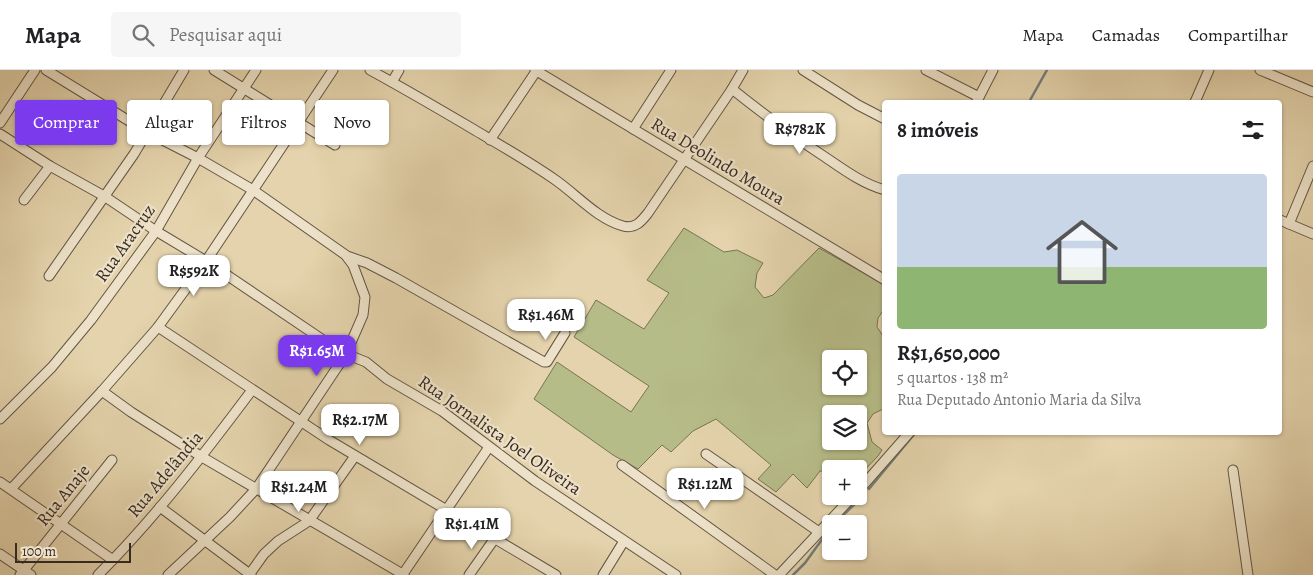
<!DOCTYPE html>
<html lang="pt">
<meta charset="utf-8">
<style>
:root{--surface:#fff;--page:#f6f6f6;--text:#202124;--muted:#757577;--line:#e0e0e0;--accent:#7c3aed}
body{margin:0;font-family:Alegreya,serif;background:var(--page);color:var(--text);height:100vh;display:flex;flex-direction:column;font-size:19px;white-space:nowrap}
*{box-sizing:border-box;margin:0}
p{font-size:16px;color:var(--muted)}
.icon{flex:none;width:28px;height:28px;fill:none;stroke:currentColor;stroke-width:2;stroke-linecap:round;stroke-linejoin:round}
.map{position:relative;flex:1;overflow:hidden}
.sheet{position:absolute;left:882px;top:30px;width:400px;height:335px;display:flex;flex-direction:column;background:var(--surface);border-radius:5px;box-shadow:0 1px 4px #0004}
.sheet>*{flex:none}
.hud{position:absolute;left:15px;top:30px;width:475px;height:45px;display:flex;gap:10px}
.controls{position:absolute;left:822px;top:280px;display:grid;gap:10px}
.controls a{display:grid;place-items:center;width:45px;height:45px;border-radius:5px;background:var(--surface);box-shadow:0 1px 4px #0004;font-size:25px}
.scale{position:absolute;left:15px;bottom:12px;width:116px;box-sizing:border-box;padding-left:5px;border:2px solid #382c21;border-top:0;font-size:14px;line-height:18px;white-space:nowrap;color:#382c21;-webkit-text-stroke:4px #ede2c9;paint-order:stroke}
.price{position:absolute;translate:-50% -42px;padding:0 11px;border-radius:10px;background:#fff;color:#222;font-size:16px;line-height:32px;filter:drop-shadow(0 1px 2px #0008)}
.price::after{content:'';position:absolute;left:50%;top:30px;width:15px;height:11px;margin-left:-8px;background:inherit;clip-path:polygon(0 0,100% 0,50% 100%)}
.price.on{background:var(--accent);color:#fff}
ul{padding:0;list-style:none}
li{display:grid;align-content:center;gap:10px;height:265px;padding:0 15px}
li+li{border-top:1px solid var(--line)}
li span{display:grid;place-items:center;height:155px;border-radius:5px;color:#555}
li>.icon{margin-inline-start:auto}
span .icon{width:90px;height:90px;fill:#fffc;stroke-width:1}
li b{font-size:21px}
h2{display:flex;justify-content:space-between;align-items:center;height:60px;padding:0 15px;font-size:21px}
.chip{padding:0 18px;border-radius:5px;background:var(--surface);box-shadow:0 1px 4px #0004;font-size:18px;line-height:45px}
.chip.on{background:var(--accent);color:#fff}
header{display:flex;align-items:center;gap:30px;box-sizing:border-box;height:70px;padding:0 25px;background:var(--surface);border-bottom:1px solid var(--line)}
header strong{font-size:24px}
nav{display:flex;gap:28px;margin-inline-start:auto;font-size:18px}
.search{width:350px;height:45px;background:var(--page);display:flex;align-items:center;gap:12px;box-sizing:border-box;padding:0 18px;border-radius:5px;color:var(--muted);font-size:19px}
.map>svg:first-child{display:block}
.green{fill:#b6bc88;stroke:#777454;fill-rule:evenodd}
.lines{fill:none;stroke-linecap:round;stroke-linejoin:round}
.stream{stroke:#737e7a;stroke-width:2.5}
.street-casing{stroke:#635644;stroke-width:11}
.street{stroke:#ede2c9;stroke-width:9}
.labels{text-anchor:middle;dominant-baseline:central;stroke-width:4.5;stroke-linejoin:round;paint-order:stroke}
.street-label{font-size:18px;fill:#382c21;stroke:#ede2c9}
</style>
<header>
<strong>Mapa</strong>
<div class="search"><svg class="icon" aria-label="search" viewBox="0 0 24 24"><circle cx="10" cy="10" r="6"/><path d="M15 15l6 6"/></svg>Pesquisar aqui</div>
<nav><a>Mapa</a><a>Camadas</a><a>Compartilhar</a></nav>
</header>
<div class="map">
<svg width="1313" height="505" viewBox="0 0 1313 505">
<rect width="100%" height="100%" fill="#e4d3ac"/>
<filter id="stains"><feTurbulence type="fractalNoise" baseFrequency=".004" numOctaves="4"/><feColorMatrix values="0 0 0 0 .2 0 0 0 0 .09 0 0 0 0 .02 0 0 0 .5 -.17"/></filter>
<radialGradient id="worn" r=".72"><stop offset=".6" stop-color="#630" stop-opacity="0"/><stop offset="1" stop-color="#630" stop-opacity=".3"/></radialGradient>
<path class="green" d="M 684,158 L 724,182 L 737,180 L 763,193 L 757,203 L 755,217 L 764,228 L 773,225 L 819,178 L 885,215 L 885,238 L 878,248 L 877,257 L 885,269 L 885,338 L 873,344 L 867,353 L 872,372 L 882,380 L 878,386 L 859,406 L 859,399 L 846,399 L 841,397 L 831,399 L 831,401 L 820,401 L 807,418 L 793,404 L 776,422 L 758,409 L 771,395 L 716,349 L 693,361 L 671,382 L 662,375 L 638,399 L 613,385 L 534,329 L 557,292 L 631,342 L 649,316 L 574,267 L 596,230 L 644,259 L 669,223 L 647,210 ZM 831,289 L 859,289 L 859,316 L 831,316 ZM 831,344 L 859,344 L 859,371 L 831,371 Z"/>
<g class="lines">
<g class="stream">
<polyline points="1029,32 1047,0"/>
<polyline points="869,419 916,362"/>
<polyline points="834,454 860,429"/>
<polyline points="793,505 805,493 831,457"/>
</g>
<defs>
<g id="street">
<polyline points="46,0 147,62 198,88 253,120 347,186 367,193 396,208 544,292 547,292 565,263"/>
<polyline points="214,0 335,75"/>
<path d="M 370,0 C 405,19 439,39 473,59 C 500,75 528,91 554,109 C 575,123 597,149 623,156 C 635,159 641,152 648,143 L 732,19 L 743,0"/>
<polyline points="535,0 885,210"/>
<polyline points="803,0 858,35 885,49"/>
<polyline points="926,0 979,27"/>
<polyline points="1260,0 1313,22"/>
<polyline points="392,12 399,0"/>
<path d="M 732,19 C 762,43 793,66 825,87 C 844,100 863,114 885,120"/>
<polyline points="977,31 993,0"/>
<polyline points="1195,32 1209,0"/>
<polyline points="0,53 35,0"/>
<polyline points="633,59 671,0"/>
<polyline points="0,64 50,96 104,126 156,161 206,191 323,270 346,284 366,292 387,309 442,341 535,411 676,505"/>
<polyline points="490,70 537,0"/>
<polyline points="24,130 50,96"/>
<polyline points="1280,150 1313,164"/>
<polyline points="1289,154 1313,96"/>
<polyline points="49,206 134,84 184,0"/>
<polyline points="158,257 329,370 556,505"/>
<polyline points="102,321 131,342 202,387 404,505"/>
<polyline points="0,349 52,297 91,250 156,161 198,88 256,0"/>
<polyline points="706,384 819,462"/>
<polyline points="622,395 775,505"/>
<polyline points="1233,400 1248,505"/>
<polyline points="0,412 113,490"/>
<polyline points="11,419 102,321 158,257 206,191 333,0"/>
<polyline points="859,420 910,362"/>
<polyline points="160,437 251,505"/>
<polyline points="0,484 31,505"/>
<polyline points="403,504 489,377"/>
<polyline points="20,505 112,390"/>
<path d="M 98,505 C 155,448 204,384 252,320"/>
<polyline points="168,505 230,447 256,419 346,284 363,245 365,227 353,195 347,187"/>
<polyline points="249,505 264,484 278,471 309,451 355,386"/>
<polyline points="469,505 495,468"/>
<polyline points="603,505 624,471"/>
<polyline points="779,505 853,426"/>
</g>
</defs>
<use href="#street" class="street-casing"/>
<use href="#street" class="street"/>
</g>
<g class="labels">
<g class="street-label">
<text transform="translate(718 91) rotate(31)">Rua Deolindo Moura</text>
<text transform="translate(125 173) rotate(-55)">Rua Aracruz</text>
<text transform="translate(500 365) rotate(35)">Rua Jornalista Joel Oliveira</text>
<text transform="translate(165 404) rotate(-50)">Rua Adelândia</text>
<text transform="translate(63 425) rotate(-51)">Rua Anaje</text>
</g>
</g>
<rect width="100%" height="100%" filter="url(#stains)"/>
<rect width="100%" height="100%" fill="url(#worn)"/>
</svg>
<div class="controls">
<a><svg class="icon" aria-label="locate" viewBox="0 0 24 24"><circle cx="12" cy="12" r="6"/><path d="M12 2v4M12 18v4M2 12h4M18 12h4"/></svg></a>
<a><svg class="icon" aria-label="layers" viewBox="0 0 24 24"><path d="M12 4l9 5-9 5-9-5zM3 14l9 5 9-5"/></svg></a>
<a>+</a>
<a>−</a>
</div>
<div class="scale">100 m</div>
<b class="price" style="left:800px;top:85px">R$782K</b>
<b class="price" style="left:194px;top:227px">R$592K</b>
<b class="price" style="left:546px;top:271px">R$1.46M</b>
<b class="price on" style="left:317px;top:307px">R$1.65M</b>
<b class="price" style="left:360px;top:376px">R$2.17M</b>
<b class="price" style="left:705px;top:440px">R$1.12M</b>
<b class="price" style="left:299px;top:443px">R$1.24M</b>
<b class="price" style="left:472px;top:480px">R$1.41M</b>
<div class="hud">
<a class="chip on">Comprar</a>
<a class="chip">Alugar</a>
<a class="chip">Filtros</a>
<a class="chip">Novo</a>
</div>
<section class="sheet">
<h2>8 imóveis<svg class="icon" aria-label="filters" viewBox="0 0 24 24"><path d="M4 7h16M4 17h16"/><circle cx="9" cy="7" r="2"/><circle cx="15" cy="17" r="2"/></svg></h2>
<ul>
<li><span style="background:linear-gradient(#c9d6e8 60%,#8fb573 0)"><svg class="icon" aria-label="home" viewBox="0 0 24 24"><path d="M3 11l9-7 9 7M6 9v11h12V9"/></svg></span><div><b>R$1,650,000</b><p>5 quartos · 138 m²</p><p>Rua Deputado Antonio Maria da Silva</p></div></li>
</ul>
</section>
</div>
